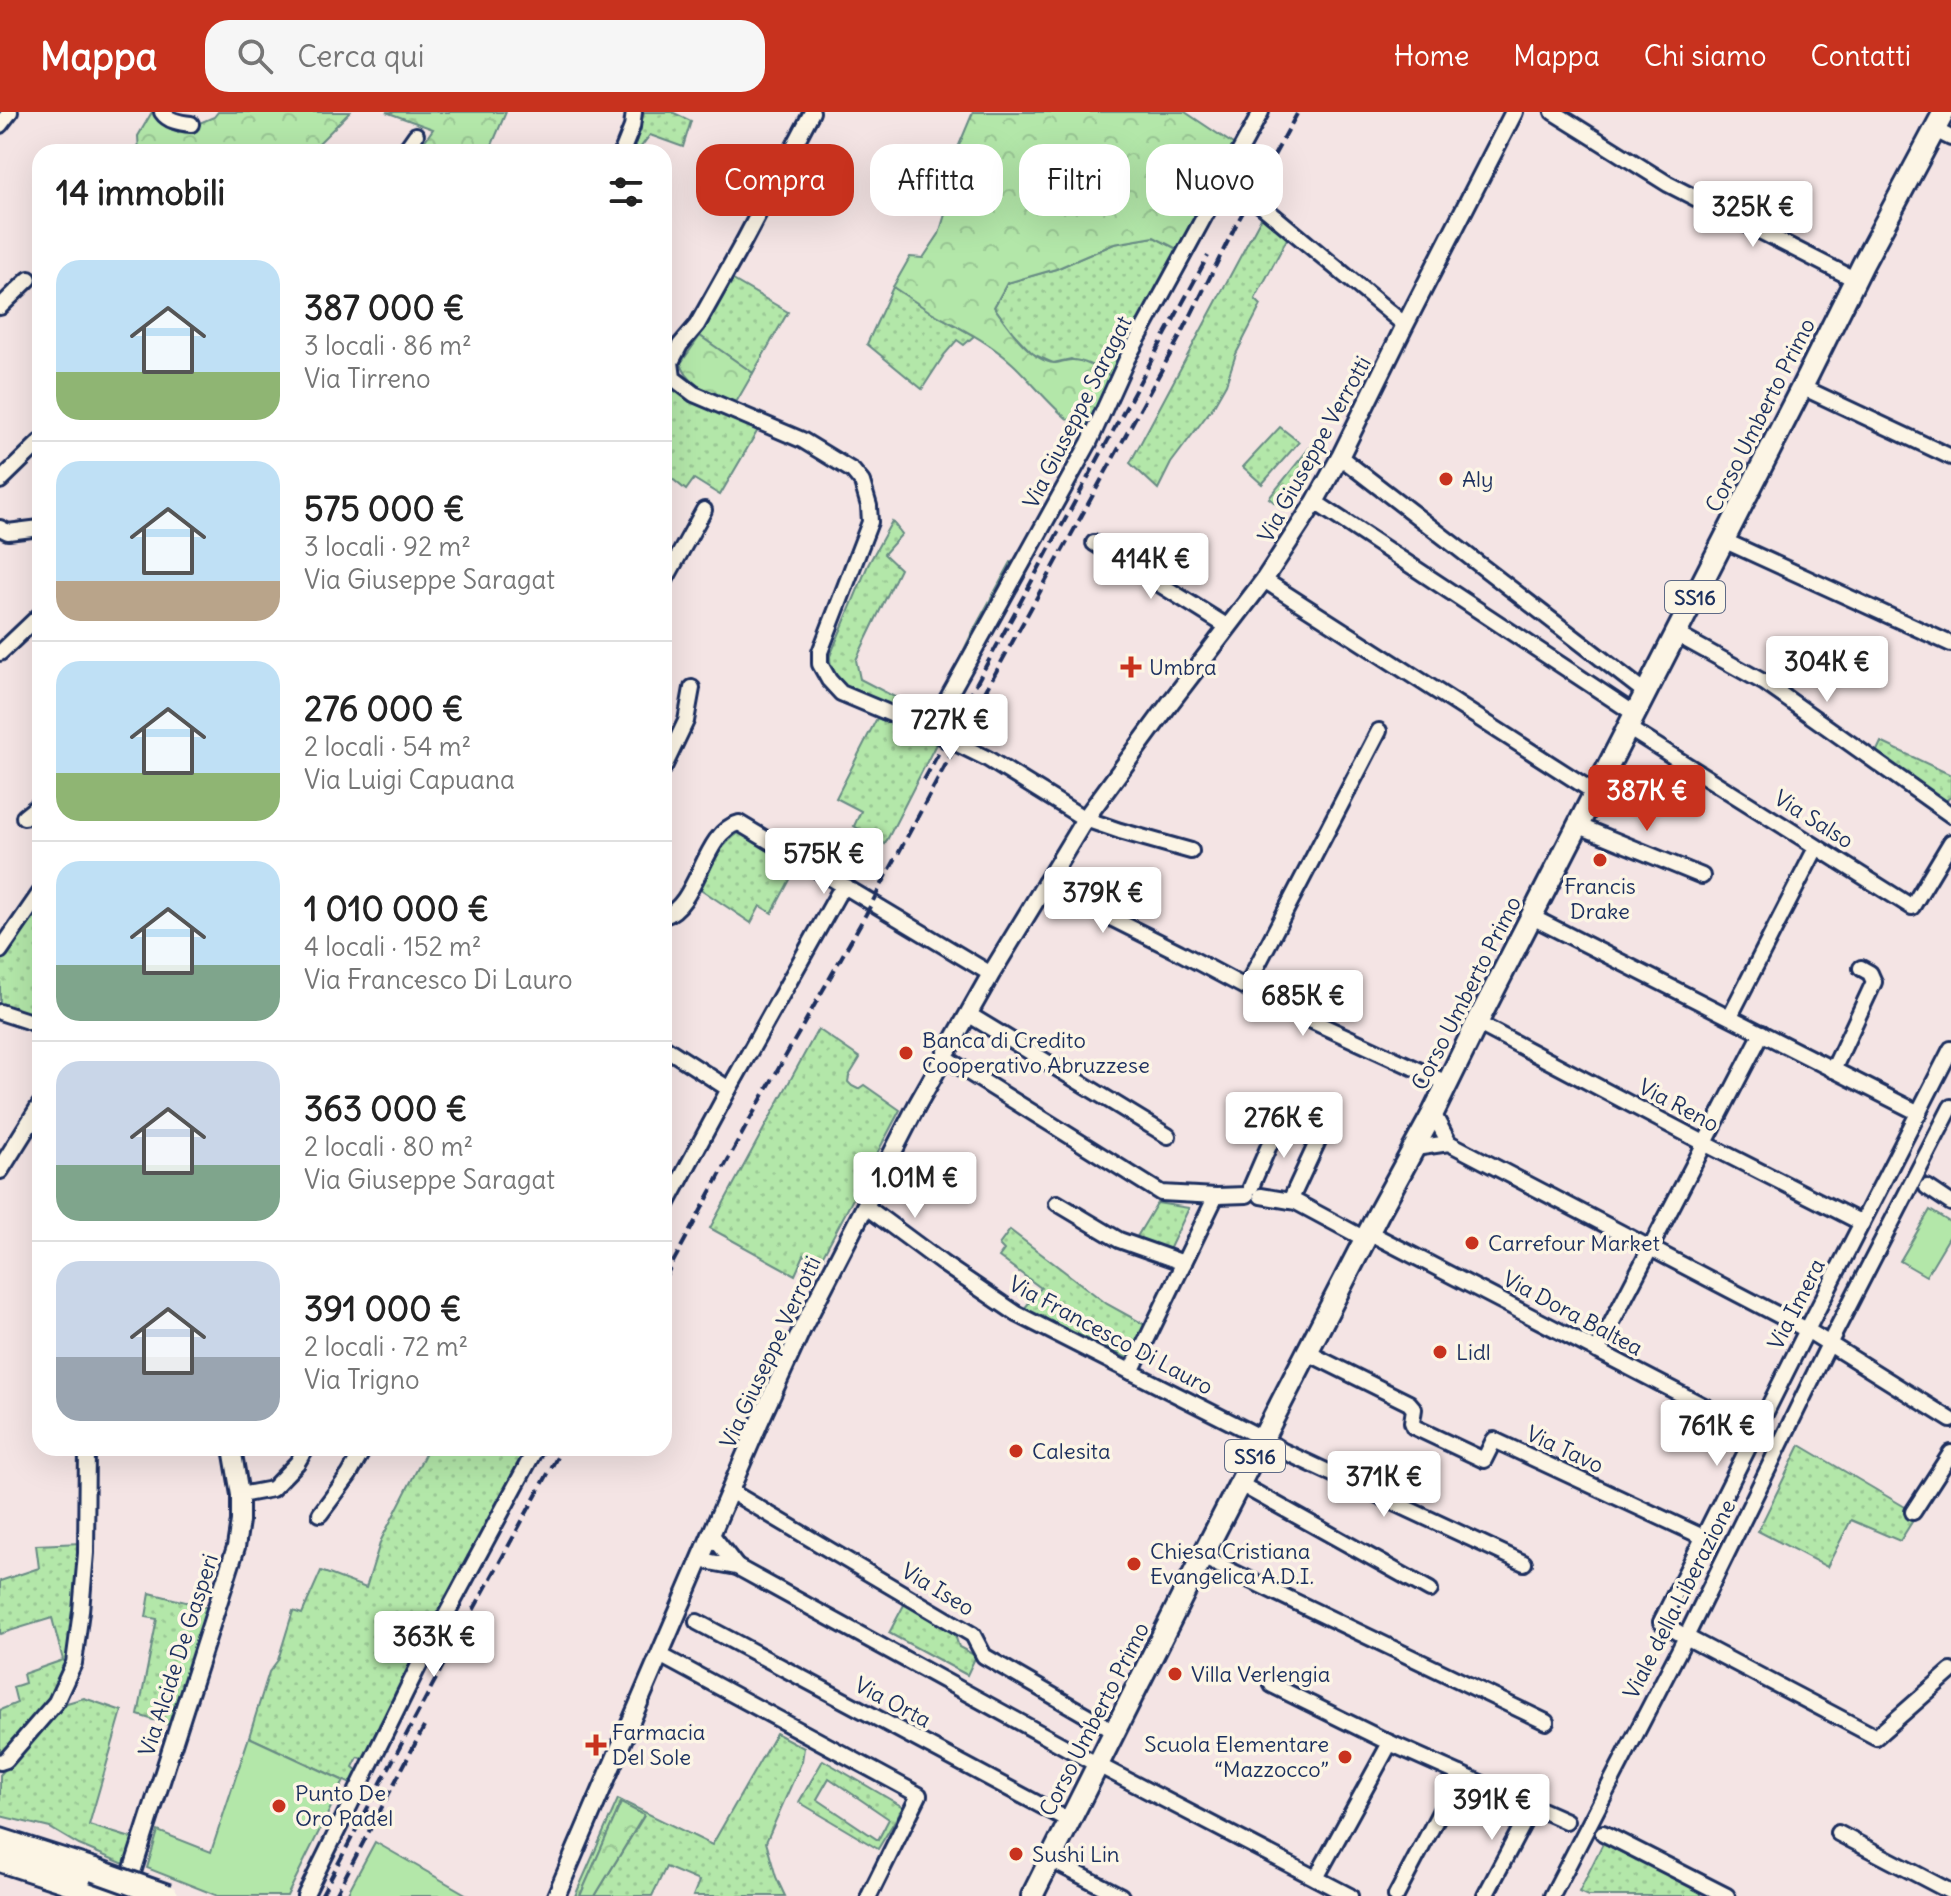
<!DOCTYPE html>
<html lang="it">
<meta charset="utf-8">
<style>
:root{--surface:#fff;--page:#f6f6f6;--text:#222;--muted:#767676;--line:#e0e0e0;--accent:#c8321e}
body{margin:0;font-family:Delius,sans-serif;background:var(--page);color:var(--text);height:100vh;display:flex;flex-direction:column;font-size:30px;white-space:nowrap}
*{box-sizing:border-box;margin:0}
p{font-size:26px;color:var(--muted)}
.icon{flex:none;width:44px;height:44px;fill:none;stroke:currentColor;stroke-width:2;stroke-linecap:round;stroke-linejoin:round}
.map{position:relative;flex:1;overflow:hidden}
.details{position:absolute;left:32px;top:32px;width:640px;height:1312px;display:flex;flex-direction:column;background:var(--surface);border-radius:24px;box-shadow:0 8px 32px #0002}
.details>*{flex:none}
.top-card{position:absolute;left:696px;top:32px;width:760px;height:72px;display:flex;gap:16px}
.price{position:absolute;translate:-50% -68px;padding:0 18px;border-radius:8px;background:#fff;color:#222;font-size:26px;line-height:52px;filter:drop-shadow(0 2px 4px #0008)}
.price::after{content:'';position:absolute;left:50%;top:48px;width:24px;height:18px;margin-left:-12px;background:inherit;clip-path:polygon(0 0,100% 0,50% 100%)}
.price.active{background:var(--accent);color:#fff}
ul{padding:0;list-style:none}
li{display:flex;align-items:center;gap:24px;height:200px;padding:0 24px}
li+li{border-top:2px solid var(--line)}
li span{display:grid;place-items:center;flex:none;width:224px;height:160px;border-radius:24px;color:#555}
li>.icon{margin-inline-start:auto}
span .icon{width:96px;height:96px;fill:#fffc;stroke-width:1}
li b{font-size:34px}
h2{display:flex;justify-content:space-between;align-items:center;height:96px;padding:0 24px;font-size:34px}
.chip{padding:0 28px;border-radius:24px;background:var(--surface);box-shadow:0 8px 32px #0002;font-size:28px;line-height:72px}
.chip.active{background:var(--accent);color:#fff}
header{display:flex;align-items:center;gap:48px;box-sizing:border-box;height:112px;padding:0 40px;background:var(--accent);color:#fff}
header strong{font-size:38px}
nav{display:flex;gap:44px;margin-inline-start:auto;font-size:28px}
.search{width:560px;height:72px;background:var(--page);display:flex;align-items:center;gap:20px;box-sizing:border-box;padding:0 28px;border-radius:24px;color:var(--muted);font-size:30px}
.map>svg:first-child{display:block}
.green{fill:url(#green-dots);stroke:#678b84;stroke-width:2;fill-rule:evenodd}
.forest{fill:url(#forest-crowns);stroke:#678b84;stroke-width:2}
.pitch{fill:#b3e7a9;stroke:#678b84;stroke-width:2}
.lines{fill:none;stroke-linecap:round;stroke-linejoin:round}
.minor-casing{stroke:#1b2f5e;stroke-width:20}
.tertiary-casing{stroke:#1b2f5e;stroke-width:22}
.primary-casing{stroke:#1b2f5e;stroke-width:26}
.trunk-casing{stroke:#1b2f5e;stroke-width:28}
.minor{stroke:#fcf5e5;stroke-width:14}
.tertiary{stroke:#fcf5e5;stroke-width:16}
.primary{stroke:#fcf5e5;stroke-width:20}
.trunk{stroke:#fcf5e5;stroke-width:22}
.rail{stroke:#1b2f5e;stroke-width:4;stroke-dasharray:12 6;stroke-linecap:butt}
.trunk-bridge-casing{stroke:#1b2f5e;stroke-width:28;stroke-linecap:butt}
.trunk-bridge{stroke:#fcf5e5;stroke-width:22}
.poi-dot{fill:#c8321e;stroke:#fcf5e5;stroke-width:3}
.labels{text-anchor:middle;dominant-baseline:central;stroke-width:7;stroke-linejoin:round;paint-order:stroke}
.shield{fill:#fcf5e5;stroke:#5e6a86;stroke-width:2}
.shield-label{font-size:20px;font-weight:bold;fill:#1b2f5e}
.street-label{font-size:22px;fill:#1b2f5e;stroke:#fcf5e5}
.poi-label{font-size:22px;fill:#1b2f5e;stroke:#fcf5e5;text-anchor:start}
</style>
<header>
<strong>Mappa</strong>
<div class="search"><svg class="icon" aria-label="search" viewBox="0 0 24 24"><circle cx="10" cy="10" r="6"/><path d="M15 15l6 6"/></svg>Cerca qui</div>
<nav><a>Home</a><a>Mappa</a><a>Chi siamo</a><a>Contatti</a></nav>
</header>
<div class="map">
<svg width="1951" height="1784" viewBox="0 0 1951 1784">
<defs>
<pattern id="green-dots" width="8" height="8" patternUnits="userSpaceOnUse" patternTransform="scale(2)"><rect width="8" height="8" fill="#b3e7a9"/><path d="M2 2h.1M6 6h.1" fill="none" stroke="#99c694" stroke-width="1.8" stroke-linecap="round"/></pattern>
<pattern id="forest-crowns" width="20" height="18" patternUnits="userSpaceOnUse" patternTransform="scale(2)"><rect width="20" height="18" fill="#b3e7a9"/><path d="M2 6a3 3 0 1 1 6 0M12 15a3 3 0 1 1 6 0" fill="none" stroke="#99c694"/></pattern>
</defs>
<rect width="100%" height="100%" fill="#f4e4e4"/>
<filter id="ink" filterUnits="userSpaceOnUse"><feTurbulence type="fractalNoise" baseFrequency=".0125" numOctaves="2"/><feDisplacementMap in="SourceGraphic" scale="16" xChannelSelector="R" yChannelSelector="G"/><feConvolveMatrix kernelMatrix="1 2 1 2 8 2 1 2 1" color-interpolation-filters="sRGB"/></filter>
<g filter="url(#ink)">
<g class="green">
<polygon points="644,0 672,0 691,9 683,35 650,23 637,40 633,40"/>
<polygon points="1262,104 1288,125 1255,187 1261,193 1236,242 1226,272 1213,295 1171,351 1158,377 1130,351"/>
<polygon points="1154,125 1179,138 1114,266 1071,247 1053,251 1033,242 1013,221 994,195 1007,171 1056,157 1114,132"/>
<polygon points="728,165 788,200 753,261 700,224"/>
<polygon points="893,175 928,198 974,224 964,233 957,228 944,243 922,277 867,232"/>
<polygon points="664,258 672,275 690,289 758,318 720,383 694,367 686,378 664,360"/>
<polygon points="1280,315 1299,330 1262,372 1243,355"/>
<polygon points="1310,335 1319,341 1285,399 1269,386"/>
<path d="M 892,409 L 902,422 L 884,442 L 900,457 L 856,548 L 860,567 L 927,602 L 946,575 L 972,521 L 1011,450 L 1018,451 L 933,608 L 923,612 C 899,602 852,588 837,569 C 831,562 830,552 830,544 L 868,453 Z"/>
<polygon points="877,606 937,630 885,732 854,714 861,699 836,686"/>
<polygon points="1881,630 1951,663 1951,685 1942,691 1875,643"/>
<path d="M 740,720 L 747,721 L 799,751 L 772,801 L 760,794 L 751,811 L 699,776 C 710,755 719,734 740,720 Z"/>
<polygon points="40,795 40,904 0,893 0,851"/>
<polygon points="818,917 860,946 849,964 848,970 852,974 858,977 864,973 900,998 819,1151 804,1143 795,1163 710,1116"/>
<polygon points="1157,1091 1189,1096 1168,1140 1135,1128"/>
<polygon points="1010,1118 1107,1192 1147,1214 1129,1247 1024,1197 1041,1176 999,1145 1004,1138 999,1133"/>
<polygon points="1800,1333 1917,1402 1900,1429 1851,1408 1827,1455 1758,1419"/>
<polygon points="428,1336 530,1336 366,1647 358,1645 353,1655 359,1660 353,1673 249,1625 269,1560 278,1548 293,1499 302,1502 321,1459 366,1476 381,1428"/>
<polygon points="81,1431 71,1545 53,1584 0,1643 0,1598 17,1591 13,1575 25,1571 23,1562 63,1548 52,1506 0,1522 0,1469 39,1456 36,1433"/>
<polygon points="150,1481 209,1496 175,1615 138,1603 157,1507 146,1505"/>
<polygon points="905,1491 954,1520 959,1535 976,1544 967,1563 889,1521"/>
<polygon points="84,1586 122,1599 89,1713 134,1727 124,1752 79,1733 50,1716 0,1704 0,1663 43,1614 67,1591"/>
<polygon points="776,1621 804,1636 802,1649 766,1730 776,1765 785,1784 693,1784 699,1769 666,1755 652,1784 595,1784 644,1704 621,1692 580,1784 575,1784 618,1687 712,1733"/>
<path d="M 823,1648 L 903,1695 L 878,1737 L 799,1690 ZM 829,1666 L 889,1707 L 878,1728 L 817,1687 Z"/>
<polygon points="1603,1731 1701,1780 1700,1784 1588,1784 1579,1780"/>
</g>
<g class="forest">
<polygon points="152,0 154,0 178,20 214,5 218,0 350,0 310,40 139,40 138,24"/>
<polygon points="386,0 506,0 489,40 417,40 433,17"/>
<path d="M 973,0 L 1185,0 L 1236,34 L 1179,138 L 1154,125 L 1114,132 L 1056,157 L 1007,171 L 994,195 C 1007,213 1030,249 1054,251 C 1060,251 1067,247 1073,248 C 1088,249 1101,259 1114,266 L 1091,320 C 1067,316 1032,269 1013,252 C 988,229 958,215 929,199 C 917,191 905,183 893,175 L 910,145 L 923,146 L 939,122 L 946,99 L 949,57 Z"/>
<path d="M 700,224 L 753,261 L 734,294 C 716,284 686,273 681,251 Z"/>
<polygon points="621,1691 644,1703 595,1784 580,1784"/>
</g>
<g class="pitch">
<polygon points="1930,1098 1951,1111 1951,1122 1926,1164 1900,1149"/>
<polygon points="249,1625 344,1669 287,1784 218,1784 147,1756 158,1719 211,1740"/>
<polygon points="375,1730 469,1784 346,1784"/>
</g>
<g class="lines">
<defs>
<g id="minor">
<path d="M 162,0 C 168,9 180,11 191,12"/>
<polyline points="812,0 744,129 697,213 680,233 671,250 673,266 694,282 802,328 853,359 862,370 869,394 870,410 820,540 820,552 829,568 841,581 927,617 988,647 1085,707 1120,719 1191,739"/>
<polyline points="1553,0 1668,72 1856,168"/>
<polyline points="0,13 10,0"/>
<polyline points="1935,18 1951,26"/>
<polyline points="404,40 416,23"/>
<polyline points="622,40 632,15 634,0"/>
<polyline points="1226,64 1405,213"/>
<polyline points="0,195 29,167"/>
<polyline points="1802,275 1951,345"/>
<polyline points="1340,345 1646,581"/>
<polyline points="0,369 40,330"/>
<polyline points="1315,390 1635,602"/>
<polyline points="0,416 8,420 40,416"/>
<polyline points="1723,428 1951,532"/>
<polyline points="1094,431 1228,515"/>
<polyline points="1264,468 1594,680"/>
<polyline points="664,470 704,398"/>
<polyline points="1676,522 1765,571 1951,703"/>
<polyline points="0,541 40,503"/>
<polyline points="1628,616 1912,795 1951,730"/>
<polyline points="930,618 1089,331 1127,247 1261,0"/>
<polyline points="664,655 686,609 692,576"/>
<polyline points="24,705 40,692"/>
<polyline points="1577,713 1702,764"/>
<polyline points="1045,771 1059,780 1179,840 1288,898 1447,971"/>
<path d="M 664,804 C 698,794 703,719 739,711 L 991,862"/>
<polyline points="1532,805 1919,1001"/>
<polyline points="0,839 40,781"/>
<polyline points="1246,875 1379,619"/>
<polyline points="0,900 40,913"/>
<polyline points="968,902 1168,1024"/>
<polyline points="1730,904 1815,738"/>
<polyline points="1477,911 1704,1031 1862,1111"/>
<polyline points="664,935 729,977"/>
<polyline points="1951,937 1807,1218 1661,1510 1686,1525 1876,1625 1951,1559"/>
<polyline points="944,945 1161,1081 1216,1084 1247,1083"/>
<polyline points="1833,958 1874,870 1870,861 1861,856"/>
<polyline points="1433,1001 1449,1031 1807,1218 1951,1308"/>
<polyline points="1415,1036 1449,1031"/>
<polyline points="1251,1075 1281,1006"/>
<polyline points="1927,1075 1951,1091"/>
<polyline points="1261,1084 1296,1090 1365,1127"/>
<polyline points="1290,1089 1322,1020"/>
<polyline points="1057,1091 1119,1128 1184,1151"/>
<polyline points="865,1094 942,1151 1017,1202 1264,1327 1281,1338 1524,1451"/>
<polyline points="664,1098 729,977 838,782 847,775"/>
<polyline points="1368,1120 1756,1321"/>
<polyline points="1597,1239 1762,921"/>
<polyline points="1308,1241 1409,1291 1414,1297 1412,1310 1414,1315 1484,1348 1494,1328 1703,1425"/>
<polyline points="1131,1260 1216,1084"/>
<polyline points="1240,1372 1430,1478"/>
<polyline points="730,1379 973,1523 984,1544 1114,1619"/>
<polyline points="240,1383 272,1377 297,1351 306,1336"/>
<polyline points="1913,1400 1951,1341"/>
<polyline points="320,1402 349,1363 364,1336"/>
<polyline points="712,1423 737,1455"/>
<polyline points="1202,1445 1546,1610"/>
<polyline points="700,1448 737,1455 1098,1653 1350,1784"/>
<polyline points="697,1510 1070,1709"/>
<polyline points="660,1543 919,1683 869,1784"/>
<polyline points="1272,1573 1390,1631 1566,1709"/>
<polyline points="0,1650 6,1648 56,1590 74,1551 81,1499 86,1441 87,1336"/>
<polyline points="1603,1721 1727,1784"/>
<polyline points="1838,1721 1951,1780"/>
<polyline points="1051,1748 1121,1784"/>
<polyline points="1316,1766 1390,1631"/>
<polyline points="305,1784 418,1555 536,1336"/>
<polyline points="1396,1784 1460,1662"/>
<polyline points="1485,1784 1533,1693"/>
<polyline points="1552,1784 1686,1525 1829,1232 1951,995"/>
</g>
<g id="tertiary">
<polyline points="0,1058 40,994"/>
<polyline points="132,1760 236,1435 240,1409 240,1383 232,1336"/>
<polyline points="556,1784 759,1311 802,1217 917,993 991,862 1085,707 1170,591 1264,468 1315,390 1340,345 1405,213 1514,0"/>
</g>
<polyline id="primary" points="1032,1784 1202,1445 1378,1102 1433,1001 1477,911 1802,275 1863,152 1944,0"/>
<g id="trunk">
<polyline points="0,1728 94,1758"/>
<polyline points="0,1748 111,1784"/>
</g>
</defs>
<use href="#minor" class="minor-casing"/>
<use href="#tertiary" class="tertiary-casing"/>
<use href="#primary" class="primary-casing"/>
<use href="#trunk" class="trunk-casing"/>
<use href="#minor" class="minor"/>
<use href="#tertiary" class="tertiary"/>
<use href="#primary" class="primary"/>
<use href="#trunk" class="trunk"/>
<g class="rail">
<polyline points="924,668 1208,144"/>
<polyline points="664,1167 750,1007 866,802 963,620 1183,219 1237,111 1298,0"/>
<polyline points="321,1784 439,1561 562,1336"/>
<polyline points="335,1784 424,1615"/>
</g>
<defs>
<polyline id="trunk-bridge" points="94,1758 167,1784"/>
</defs>
<use href="#trunk-bridge" class="trunk-bridge-casing"/>
<use href="#trunk-bridge" class="trunk-bridge"/>
</g>
</g>
<g class="poi-dot">
<circle cx="1446" cy="367" r="8"/>
<path d="M1127 543h8v8h8v8h-8v8h-8v-8h-8v-8h8z"/>
<circle cx="1600" cy="748" r="8"/>
<circle cx="906" cy="941" r="8"/>
<circle cx="1472" cy="1131" r="8"/>
<circle cx="1440" cy="1240" r="8"/>
<circle cx="1016" cy="1339" r="8"/>
<circle cx="1134" cy="1452" r="8"/>
<circle cx="1175" cy="1562" r="8"/>
<path d="M592 1621h8v8h8v8h-8v8h-8v-8h-8v-8h8z"/>
<circle cx="1345" cy="1645" r="8"/>
<circle cx="279" cy="1694" r="8"/>
<circle cx="1016" cy="1742" r="8"/>
</g>
<g class="labels">
<g class="shield">
<rect x="1665" y="469" width="60" height="32" rx="6"/>
<rect x="1225" y="1328" width="60" height="32" rx="6"/>
</g>
<g class="shield-label">
<text x="1695" y="485">SS16</text>
<text x="1255" y="1344">SS16</text>
</g>
<g class="street-label">
<text transform="translate(1077 300) rotate(-63)">Via Giuseppe Saragat</text>
<text transform="translate(1760 303) rotate(-63)">Corso Umberto Primo</text>
<text transform="translate(1314 337) rotate(-61)">Via Giuseppe Verrotti</text>
<text transform="translate(1814 707) rotate(32)">Via Salso</text>
<text transform="translate(1466 881) rotate(-63)">Corso Umberto Primo</text>
<text transform="translate(1679 993) rotate(28)">Via Reno</text>
<text transform="translate(1796 1192) rotate(-63)">Via Imera</text>
<text transform="translate(1573 1201) rotate(28)">Via Dora Baltea</text>
<text transform="translate(1111 1223) rotate(28)">Via Francesco Di Lauro</text>
<text transform="translate(770 1240) rotate(-65)">Via Giuseppe Verrotti</text>
<text transform="translate(1565 1337) rotate(25)">Via Tavo</text>
<text transform="translate(938 1477) rotate(31)">Via Iseo</text>
<text transform="translate(1679 1487) rotate(-63)">Viale della Liberazione</text>
<text transform="translate(178 1543) rotate(-72)">Via Alcide De Gasperi</text>
<text transform="translate(893 1590) rotate(28)">Via Orta</text>
<text transform="translate(1094 1607) rotate(-63)">Corso Umberto Primo</text>
</g>
<g class="poi-label">
<text x="1462" y="367">Aly</text>
<text x="1149" y="555">Umbra</text>
<text x="1600" y="774" text-anchor="middle">Francis<tspan x="1600" dy="25">Drake</tspan></text>
<text x="922" y="928">Banca di Credito<tspan x="922" dy="25">Cooperativo Abruzzese</tspan></text>
<text x="1488" y="1131">Carrefour Market</text>
<text x="1456" y="1240">Lidl</text>
<text x="1032" y="1339">Calesita</text>
<text x="1150" y="1439">Chiesa Cristiana<tspan x="1150" dy="25">Evangelica A.D.I.</tspan></text>
<text x="1191" y="1562">Villa Verlengia</text>
<text x="612" y="1620">Farmacia<tspan x="612" dy="25">Del Sole</tspan></text>
<text x="1329" y="1632" text-anchor="end">Scuola Elementare<tspan x="1329" dy="25">“Mazzocco”</tspan></text>
<text x="295" y="1681">Punto De<tspan x="295" dy="25">Oro Padel</tspan></text>
<text x="1032" y="1742">Sushi Lin</text>
</g>
</g>
</svg>
<b class="price" style="left:1753px;top:137px">325K €</b>
<b class="price" style="left:1151px;top:489px">414K €</b>
<b class="price" style="left:1827px;top:592px">304K €</b>
<b class="price" style="left:950px;top:650px">727K €</b>
<b class="price active" style="left:1647px;top:721px">387K €</b>
<b class="price" style="left:824px;top:784px">575K €</b>
<b class="price" style="left:1103px;top:823px">379K €</b>
<b class="price" style="left:1303px;top:926px">685K €</b>
<b class="price" style="left:1284px;top:1048px">276K €</b>
<b class="price" style="left:915px;top:1108px">1.01M €</b>
<b class="price" style="left:1717px;top:1356px">761K €</b>
<b class="price" style="left:1384px;top:1407px">371K €</b>
<b class="price" style="left:434px;top:1567px">363K €</b>
<b class="price" style="left:1492px;top:1730px">391K €</b>
<div class="top-card">
<a class="chip active">Compra</a>
<a class="chip">Affitta</a>
<a class="chip">Filtri</a>
<a class="chip">Nuovo</a>
</div>
<section class="details">
<h2>14 immobili<svg class="icon" aria-label="filters" viewBox="0 0 24 24"><path d="M4 7h16M4 17h16"/><circle cx="9" cy="7" r="2"/><circle cx="15" cy="17" r="2"/></svg></h2>
<ul>
<li><span style="background:linear-gradient(#bfe0f5 70%,#8fb573 0)"><svg class="icon" aria-label="home" viewBox="0 0 24 24"><path d="M3 11l9-7 9 7M6 9v11h12V9"/></svg></span><div><b>387 000 €</b><p>3 locali · 86 m²</p><p>Via Tirreno</p></div></li>
<li><span style="background:linear-gradient(#bfe0f5 75%,#b9a48a 0)"><svg class="icon" aria-label="home" viewBox="0 0 24 24"><path d="M3 11l9-7 9 7M6 9v11h12V9"/></svg></span><div><b>575 000 €</b><p>3 locali · 92 m²</p><p>Via Giuseppe Saragat</p></div></li>
<li><span style="background:linear-gradient(#bfe0f5 70%,#8fb573 0)"><svg class="icon" aria-label="home" viewBox="0 0 24 24"><path d="M3 11l9-7 9 7M6 9v11h12V9"/></svg></span><div><b>276 000 €</b><p>2 locali · 54 m²</p><p>Via Luigi Capuana</p></div></li>
<li><span style="background:linear-gradient(#bfe0f5 65%,#7fa58c 0)"><svg class="icon" aria-label="home" viewBox="0 0 24 24"><path d="M3 11l9-7 9 7M6 9v11h12V9"/></svg></span><div><b>1 010 000 €</b><p>4 locali · 152 m²</p><p>Via Francesco Di Lauro</p></div></li>
<li><span style="background:linear-gradient(#c9d6e8 65%,#7fa58c 0)"><svg class="icon" aria-label="home" viewBox="0 0 24 24"><path d="M3 11l9-7 9 7M6 9v11h12V9"/></svg></span><div><b>363 000 €</b><p>2 locali · 80 m²</p><p>Via Giuseppe Saragat</p></div></li>
<li><span style="background:linear-gradient(#c9d6e8 60%,#9aa5b1 0)"><svg class="icon" aria-label="home" viewBox="0 0 24 24"><path d="M3 11l9-7 9 7M6 9v11h12V9"/></svg></span><div><b>391 000 €</b><p>2 locali · 72 m²</p><p>Via Trigno</p></div></li>
</ul>
</section>
</div>
